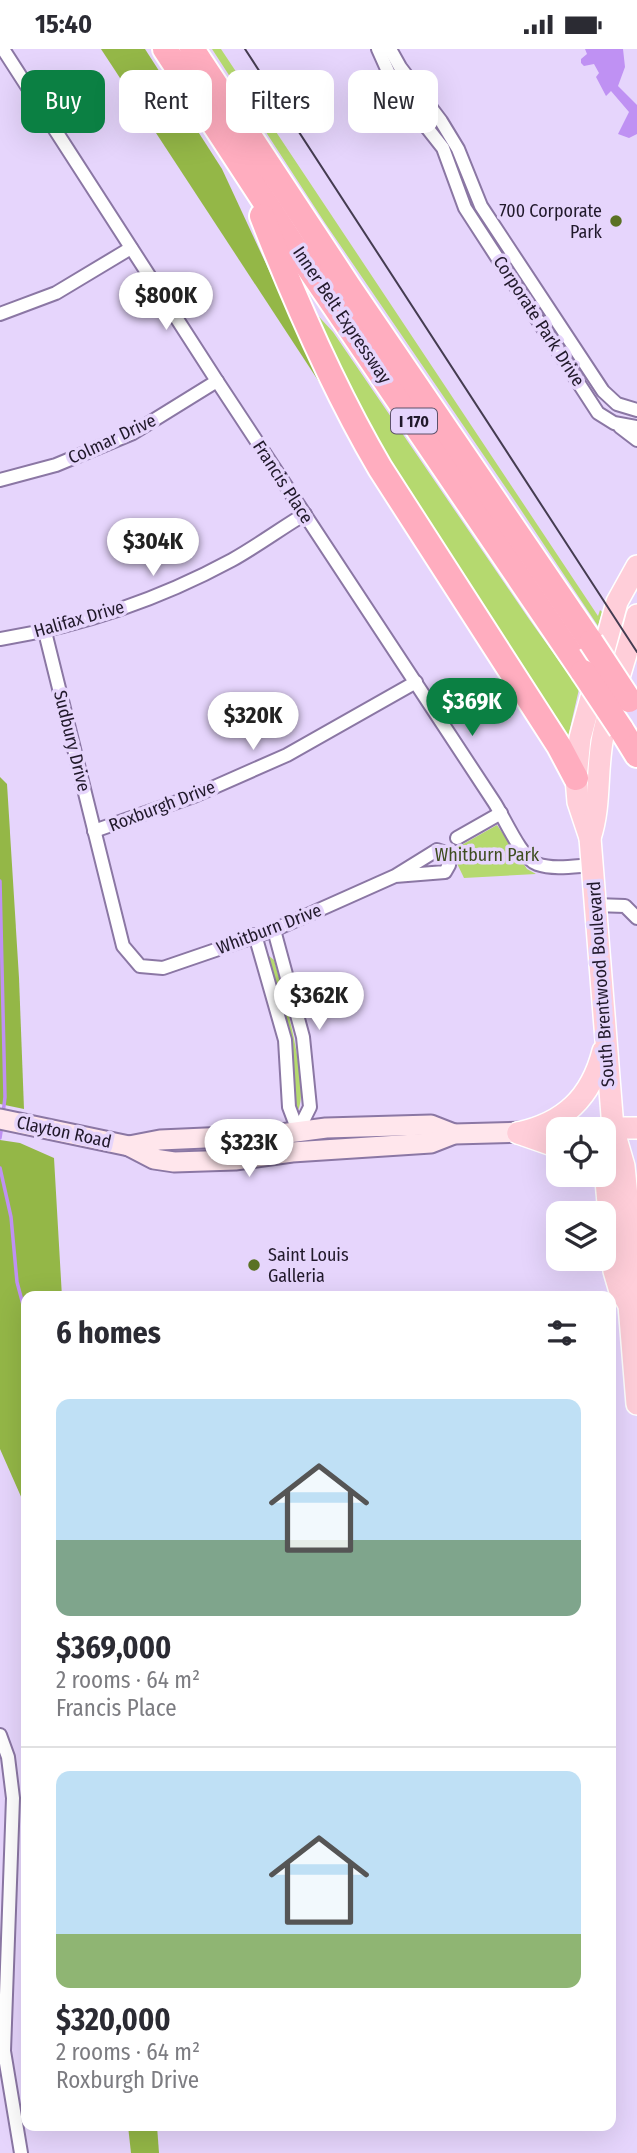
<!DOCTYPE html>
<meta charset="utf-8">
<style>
:root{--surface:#fff;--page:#f2f2f3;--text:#2b2b33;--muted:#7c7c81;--line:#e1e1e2;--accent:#0b8043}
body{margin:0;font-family:"Fira Sans Condensed",sans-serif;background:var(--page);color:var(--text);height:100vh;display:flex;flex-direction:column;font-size:26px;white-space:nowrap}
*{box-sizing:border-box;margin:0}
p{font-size:23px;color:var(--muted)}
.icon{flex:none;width:38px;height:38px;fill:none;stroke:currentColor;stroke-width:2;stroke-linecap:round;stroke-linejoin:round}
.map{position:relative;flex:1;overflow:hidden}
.drawer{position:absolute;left:21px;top:1242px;width:595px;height:840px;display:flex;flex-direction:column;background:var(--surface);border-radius:14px;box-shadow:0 7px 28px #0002}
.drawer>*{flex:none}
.hud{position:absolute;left:21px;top:21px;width:595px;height:63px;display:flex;gap:14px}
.controls{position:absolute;left:546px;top:1068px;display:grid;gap:14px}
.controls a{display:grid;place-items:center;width:70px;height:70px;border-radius:14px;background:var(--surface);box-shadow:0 7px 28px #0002;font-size:35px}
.price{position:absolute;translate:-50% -60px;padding:0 16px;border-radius:24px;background:#fff;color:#222;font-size:23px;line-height:46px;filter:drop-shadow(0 2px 4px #0008)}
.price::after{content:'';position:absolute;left:50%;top:42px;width:21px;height:16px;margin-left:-10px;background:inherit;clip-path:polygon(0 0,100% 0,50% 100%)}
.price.on{background:var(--accent);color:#fff}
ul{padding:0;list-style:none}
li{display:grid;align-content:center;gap:14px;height:371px;padding:0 35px}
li+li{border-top:2px solid var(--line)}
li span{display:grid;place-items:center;height:217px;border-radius:14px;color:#555}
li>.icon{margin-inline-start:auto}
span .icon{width:126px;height:126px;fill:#fffc;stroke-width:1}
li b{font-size:30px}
h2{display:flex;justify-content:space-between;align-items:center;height:84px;padding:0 35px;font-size:30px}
.chip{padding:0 24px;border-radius:14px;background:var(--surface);box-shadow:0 7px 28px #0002;font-size:24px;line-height:63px}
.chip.on{background:var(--accent);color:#fff}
.status{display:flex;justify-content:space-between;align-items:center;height:49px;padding:0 35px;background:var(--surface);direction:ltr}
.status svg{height:19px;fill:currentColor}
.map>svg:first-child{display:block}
.green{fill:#b5d96f}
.forest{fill:#94b747}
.water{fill:#bf91f3}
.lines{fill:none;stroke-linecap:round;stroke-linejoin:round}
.stream{stroke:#bf91f3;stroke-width:3.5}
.minor-casing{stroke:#8b77a4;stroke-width:16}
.secondary-casing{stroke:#8b77a4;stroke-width:23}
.primary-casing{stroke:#fff;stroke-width:24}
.motorway-casing{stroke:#fff;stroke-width:28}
.minor{stroke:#fff;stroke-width:12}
.secondary{stroke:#ffe6ec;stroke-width:19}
.primary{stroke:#ffced9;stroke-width:21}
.motorway{stroke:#ffadbf;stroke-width:24}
.tram{stroke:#453c51;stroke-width:2}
.motorway-bridge-casing{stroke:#fff;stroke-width:28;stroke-linecap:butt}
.motorway-bridge{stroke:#ffadbf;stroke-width:24}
.poi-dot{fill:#5a7123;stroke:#e6d5fc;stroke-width:2.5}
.labels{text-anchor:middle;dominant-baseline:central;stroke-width:7;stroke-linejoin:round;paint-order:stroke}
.shield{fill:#e6d5fc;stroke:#5c516a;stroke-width:2}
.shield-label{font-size:16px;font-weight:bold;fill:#21192b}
.poi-label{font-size:18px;fill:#21192b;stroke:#e6d5fc;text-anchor:end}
.street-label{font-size:18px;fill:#21192b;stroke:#e6d5fc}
.park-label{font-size:18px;fill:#3e4d20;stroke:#e6d5fc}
</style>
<div class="status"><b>15:40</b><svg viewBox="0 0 49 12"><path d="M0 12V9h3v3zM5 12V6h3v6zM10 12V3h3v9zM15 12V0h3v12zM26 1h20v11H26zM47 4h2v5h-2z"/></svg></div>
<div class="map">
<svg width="637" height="2104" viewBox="0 0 637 2104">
<rect width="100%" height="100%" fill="#e6d5fc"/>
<g class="green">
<polygon points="212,0 221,0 598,567 600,561 602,563 598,577 517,455 325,174"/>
<polygon points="310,258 333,283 529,570 579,640 566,697 412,461"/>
<polygon points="497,776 527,820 536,825 464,829 451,802"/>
<path d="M 269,907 L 274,911 C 282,937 310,1039 298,1061 L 296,1061 L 266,908 Z"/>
</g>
<g class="forest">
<polygon points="101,0 145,0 222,120 325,342"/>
<polygon points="0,728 7,735 19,929 24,1060 0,1055"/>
<polygon points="0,1091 20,1094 54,1109 62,1248 26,1248 26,1459 0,1400"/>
<polygon points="128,2077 157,2077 159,2104 131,2104"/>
</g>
<polygon class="water" points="585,0 623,0 625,18 618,37 637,56 637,85 629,89 618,85 629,63 611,42 606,47 596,28 599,24 594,15 584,17 581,14 581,10 587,5"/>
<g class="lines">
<g class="stream">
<polyline points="0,832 5,1048 3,1065"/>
<polyline points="0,1089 2,1076"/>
<polyline points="0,1119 11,1168 17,1233 26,1267"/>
</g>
<defs>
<g id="minor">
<path d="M 3,0 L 217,332 L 494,753 C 504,768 521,809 537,815 C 554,821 575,817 592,816"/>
<polyline points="378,0 395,38 443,99 465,159 598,364 614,374 637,378"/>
<polyline points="390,0 400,18 441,72 458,100 481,157 603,342 617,355 637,361"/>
<polyline points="0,265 56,244 131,199"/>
<polyline points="620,378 637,391"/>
<polyline points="0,431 56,416 133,384 217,332"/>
<polyline points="45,583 123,897 140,917 163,919 274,881 395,827 445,823 449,816 443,803 437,801 395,827"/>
<path d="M 0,590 C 81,577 160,550 232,511 C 257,497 280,480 305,465"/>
<polyline points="94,782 194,747 287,706 416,633"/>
<polyline points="457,789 501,764"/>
<polyline points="595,856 625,857 637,869"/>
<polyline points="274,881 303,988 310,1058 298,1082"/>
<polyline points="255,886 285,991 289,1058 298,1082"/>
<polyline points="0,1686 8,1708 13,1749 4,2002 21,2104"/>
</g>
<g id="secondary">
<polyline points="0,1070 129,1097 160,1091 273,1086 326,1079 431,1076 454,1085"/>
<polyline points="129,1097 154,1110 174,1113 235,1111 292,1103 431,1094 454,1085 558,1082"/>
</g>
<g id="primary">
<polyline points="637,517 617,553 580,689 576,729 578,753 590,789 613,1079 624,1117 634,1219 629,1256 637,1355"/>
<path d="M 590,789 C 601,756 596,721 603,687 C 612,646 627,606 637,566"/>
<polyline points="613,1079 605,1102 605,1120 614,1222 619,1239 629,1256"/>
<polyline points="613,1079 637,1079"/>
<path d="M 518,1084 C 564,1074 591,1049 603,1002"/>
<polyline points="518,1084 558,1098"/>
</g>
<g id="motorway">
<polyline points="165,0 291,193 583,623"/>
<polyline points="192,0 349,238 591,593"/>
<path d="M 262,167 C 296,254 333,339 380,419 L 559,697 L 576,729"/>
<polyline points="621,680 637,706"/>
</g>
</defs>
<use href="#minor" class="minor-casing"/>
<use href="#secondary" class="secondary-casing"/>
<use href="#primary" class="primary-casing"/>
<use href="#motorway" class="motorway-casing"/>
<use href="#minor" class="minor"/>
<use href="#secondary" class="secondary"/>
<use href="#primary" class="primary"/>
<use href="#motorway" class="motorway"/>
<polyline class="tram" points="245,0 637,603"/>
<defs>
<g id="motorway-bridge">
<polyline points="591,593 629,651"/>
<polyline points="583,623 621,680"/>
</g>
</defs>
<use href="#motorway-bridge" class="motorway-bridge-casing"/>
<use href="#motorway-bridge" class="motorway-bridge"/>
</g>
<g class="poi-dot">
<circle cx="616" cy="172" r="7"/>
<circle cx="254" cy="1216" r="7"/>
</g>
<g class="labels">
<rect class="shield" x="391" y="359.5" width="46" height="25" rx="5"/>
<g class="shield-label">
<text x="414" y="372">I 170</text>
</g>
<g class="poi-label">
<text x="602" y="162">700 Corporate<tspan x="602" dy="21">Park</tspan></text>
<text x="268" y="1206" text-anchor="start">Saint Louis<tspan x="268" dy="21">Galleria</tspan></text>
</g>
<g class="street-label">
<text transform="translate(342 266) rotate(56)">Inner Belt Expressway</text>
<text transform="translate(539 272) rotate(57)">Corporate Park Drive</text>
<text transform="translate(112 390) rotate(-25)">Colmar Drive</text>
<text transform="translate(283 433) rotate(57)">Francis Place</text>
<text transform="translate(79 570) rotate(-16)">Halifax Drive</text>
<text transform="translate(72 692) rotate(76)">Sudbury Drive</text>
<text transform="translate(162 757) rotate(-21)">Roxburgh Drive</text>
<text transform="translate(269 880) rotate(-21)">Whitburn Drive</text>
<text transform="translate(601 935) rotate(-94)">South Brentwood Boulevard</text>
<text transform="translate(64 1083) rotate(12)">Clayton Road</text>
</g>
<g class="park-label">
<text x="487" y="806">Whitburn Park</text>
</g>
</g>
</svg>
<div class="controls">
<a><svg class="icon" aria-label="locate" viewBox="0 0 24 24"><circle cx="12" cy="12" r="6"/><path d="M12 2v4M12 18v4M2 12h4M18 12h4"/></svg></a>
<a><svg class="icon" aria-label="layers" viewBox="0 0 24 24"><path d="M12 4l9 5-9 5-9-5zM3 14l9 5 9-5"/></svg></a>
</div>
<b class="price" style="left:166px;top:283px">$800K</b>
<b class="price" style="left:153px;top:529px">$304K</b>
<b class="price on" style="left:472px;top:689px">$369K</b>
<b class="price" style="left:253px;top:703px">$320K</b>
<b class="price" style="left:319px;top:983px">$362K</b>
<b class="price" style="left:249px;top:1130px">$323K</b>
<div class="hud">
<a class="chip on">Buy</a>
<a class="chip">Rent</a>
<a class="chip">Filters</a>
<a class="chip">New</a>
</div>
<section class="drawer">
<h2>6 homes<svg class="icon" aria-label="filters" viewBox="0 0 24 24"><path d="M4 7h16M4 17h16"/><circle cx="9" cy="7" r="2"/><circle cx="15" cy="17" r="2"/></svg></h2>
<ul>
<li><span style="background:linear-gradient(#bfe0f5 65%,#7fa58c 0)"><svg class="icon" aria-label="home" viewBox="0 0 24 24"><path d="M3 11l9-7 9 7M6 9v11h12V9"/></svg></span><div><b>$369,000</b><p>2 rooms · 64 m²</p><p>Francis Place</p></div></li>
<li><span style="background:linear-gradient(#bfe0f5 75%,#8fb573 0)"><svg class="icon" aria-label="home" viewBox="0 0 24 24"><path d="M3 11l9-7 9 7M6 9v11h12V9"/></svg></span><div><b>$320,000</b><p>2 rooms · 64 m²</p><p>Roxburgh Drive</p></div></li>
</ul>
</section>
</div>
